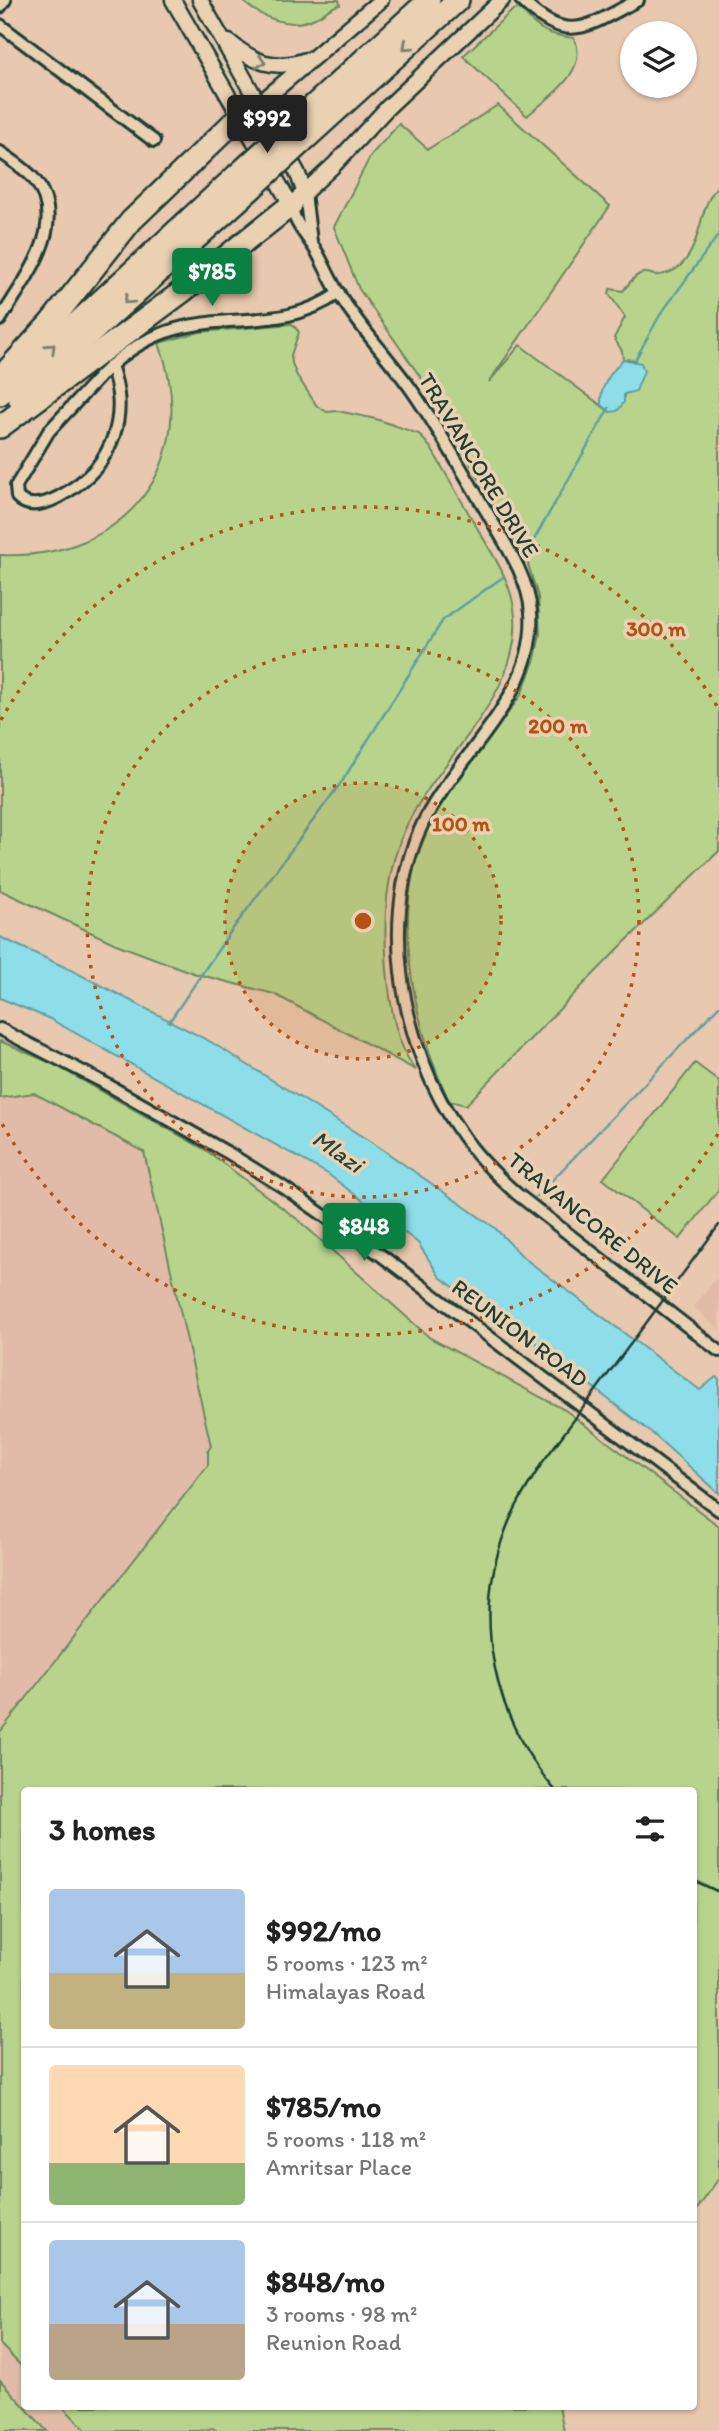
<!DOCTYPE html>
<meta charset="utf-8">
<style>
:root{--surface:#fff;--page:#f6f6f6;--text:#222;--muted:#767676;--line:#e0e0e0;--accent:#0b8043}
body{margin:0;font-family:Itim,sans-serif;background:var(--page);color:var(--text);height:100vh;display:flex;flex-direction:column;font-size:26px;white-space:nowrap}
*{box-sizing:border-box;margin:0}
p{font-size:23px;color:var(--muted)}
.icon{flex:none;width:38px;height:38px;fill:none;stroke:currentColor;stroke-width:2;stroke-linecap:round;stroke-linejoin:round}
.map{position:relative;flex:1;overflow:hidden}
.side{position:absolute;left:21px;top:1787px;width:676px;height:623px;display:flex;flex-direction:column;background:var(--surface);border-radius:7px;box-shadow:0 2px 5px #0004}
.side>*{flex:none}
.fabs{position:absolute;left:620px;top:21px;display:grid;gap:14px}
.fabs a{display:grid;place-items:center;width:77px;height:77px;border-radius:50%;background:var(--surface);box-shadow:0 2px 5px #0004;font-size:35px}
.price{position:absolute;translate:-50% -60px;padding:0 16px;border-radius:7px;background:var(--accent);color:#fff;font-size:23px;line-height:46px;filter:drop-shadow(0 2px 4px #0008)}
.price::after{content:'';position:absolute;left:50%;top:42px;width:21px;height:16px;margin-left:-10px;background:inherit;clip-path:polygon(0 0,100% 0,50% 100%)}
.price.selected{background:#222;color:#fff}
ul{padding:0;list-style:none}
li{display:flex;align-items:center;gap:21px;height:175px;padding:0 28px}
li+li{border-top:2px solid var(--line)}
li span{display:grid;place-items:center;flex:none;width:196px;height:140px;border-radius:7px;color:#555}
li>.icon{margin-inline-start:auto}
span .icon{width:84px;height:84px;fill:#fffc;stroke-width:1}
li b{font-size:30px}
h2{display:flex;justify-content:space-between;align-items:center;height:84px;padding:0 28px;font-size:30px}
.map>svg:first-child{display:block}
.built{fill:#e1bba7}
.green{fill:#b8d48c;stroke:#6c8860;stroke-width:2}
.water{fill:#8edee9;stroke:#629ea1;stroke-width:2}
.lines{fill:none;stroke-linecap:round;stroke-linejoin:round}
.stream{stroke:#629ea1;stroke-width:2.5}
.minor-casing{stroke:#1f3d34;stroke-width:16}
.tertiary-casing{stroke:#1f3d34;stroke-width:19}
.motorway-casing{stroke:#1f3d34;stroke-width:26}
.minor{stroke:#ead1b2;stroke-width:10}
.tertiary{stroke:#ead1b2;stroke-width:14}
.motorway{stroke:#ead1b2;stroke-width:21}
.rail{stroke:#1f3d34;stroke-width:2.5}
.motorway-bridge-casing{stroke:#1f3d34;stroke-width:26;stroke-linecap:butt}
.motorway-bridge{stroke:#ead1b2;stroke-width:21}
.oneway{stroke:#7a806d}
.ring{fill:none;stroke:#b65216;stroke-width:3.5;stroke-dasharray:3.5 7}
.labels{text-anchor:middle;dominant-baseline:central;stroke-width:7;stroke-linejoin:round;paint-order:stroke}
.street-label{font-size:23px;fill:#1f3d34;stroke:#ead1b2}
.water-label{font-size:24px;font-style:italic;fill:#25453d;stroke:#ead1b2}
.centre{fill:#b65216;stroke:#ead1b2;stroke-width:3.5}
.ring-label{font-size:21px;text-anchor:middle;font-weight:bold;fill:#b65216;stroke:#ead1b2;stroke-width:7;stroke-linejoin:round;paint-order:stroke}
</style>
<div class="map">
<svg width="719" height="2431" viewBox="0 0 719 2431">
<rect width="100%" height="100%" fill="#e8c8ae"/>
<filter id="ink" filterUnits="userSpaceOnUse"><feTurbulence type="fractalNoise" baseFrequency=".0143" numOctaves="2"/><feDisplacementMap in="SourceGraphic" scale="14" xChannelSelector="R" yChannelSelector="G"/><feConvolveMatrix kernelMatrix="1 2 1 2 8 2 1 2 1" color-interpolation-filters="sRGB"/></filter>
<g filter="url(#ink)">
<g class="built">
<polygon points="34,1093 144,1152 211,1447 208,1451 208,1465 172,1510 169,1508 164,1514 167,1517 0,1732 0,1098"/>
<polygon points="719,1274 719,1330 694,1307"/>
<polygon points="0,2345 24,2369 24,2406 62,2406 87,2431 45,2431 0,2384"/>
</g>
<g class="green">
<path d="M 242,0 L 339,0 L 340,5 C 330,6 325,14 315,18 C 291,30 260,18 242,0 Z"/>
<path d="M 520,9 C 537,29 548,36 574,38 C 590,71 549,97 527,116 L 463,56 L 513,10 Z"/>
<path d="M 498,105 L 610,206 L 489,382 L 520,345 L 610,412 L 624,394 L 629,393 L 635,360 L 623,359 L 622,351 L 614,338 L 625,317 L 609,294 L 610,289 L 623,291 C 628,285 635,274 643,273 C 645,272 651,274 654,275 C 664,276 676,271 683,263 C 703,241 698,205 719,185 L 719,851 L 624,943 L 466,1105 L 449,1101 C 410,1018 387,898 435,813 L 521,695 L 535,659 L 540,634 L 538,597 L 527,561 L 453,434 L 456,428 L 359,289 L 334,227 L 371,155 L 399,124 L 428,149 Z"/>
<path d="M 292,324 L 299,332 L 291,355 L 292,363 L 296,374 L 317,406 L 327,412 L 338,411 L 376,419 L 419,434 L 431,448 C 446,474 461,500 476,526 C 493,555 513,583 515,617 C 521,695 439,758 407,825 C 385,870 383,920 387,970 C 390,1003 395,1044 416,1070 L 274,994 L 193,973 L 116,944 L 0,890 L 0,555 C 126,561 203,463 159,343 L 200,332 Z"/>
<polygon points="0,1041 55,1065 207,1151 297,1219 430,1338 565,1410 719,1526 719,2178 693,2215 693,1790 24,1790 24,2369 0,2344 0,1732 208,1465 208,1451 211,1446 144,1152 34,1093 0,1098"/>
<polygon points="695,1063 719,1081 719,1189 680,1239 603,1179"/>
<polygon points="0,2380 47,2431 0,2431"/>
<polygon points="62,2406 559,2406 564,2431 217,2431 213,2428 199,2431 87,2431"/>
</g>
<g class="water">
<path d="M 623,359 L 641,363 L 644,371 L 636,391 L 624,394 L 624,402 L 617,411 L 610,412 L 601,404 C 600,385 611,373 623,359 Z"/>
<polygon points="0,937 71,970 211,1042 379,1147 495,1228 524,1258 700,1390 716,1377 719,1379 719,1493 653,1434 536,1343 523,1338 440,1277 418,1243 328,1174 50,1019 0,998"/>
</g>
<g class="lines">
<g class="stream">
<polyline points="634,362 660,315 719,234"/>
<polyline points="523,559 609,408"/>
<polyline points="169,1022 229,934 343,780 443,620 503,577"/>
<polyline points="537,1196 719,1006"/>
</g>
<defs>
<g id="minor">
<path d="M 521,0 C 569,46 586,27 638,0"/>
<polyline points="0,7 5,0"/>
<polyline points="0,25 154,141"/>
<path d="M 0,152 C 11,160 25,168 34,179 C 71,225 24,279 0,320"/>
<polyline points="305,193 311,242"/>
<path d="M 291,205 C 294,224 309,238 318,254 C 325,267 331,281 339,294 C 360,328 388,357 411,389 C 439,429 463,472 488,514 C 505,544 528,576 531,612 C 537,688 470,745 433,805 C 373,902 398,1046 463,1136 C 478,1158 497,1176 517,1194 L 719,1351"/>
<path d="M 111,365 C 119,389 122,410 114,435 C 110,447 104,458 96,468 C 81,485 37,519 17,497 L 16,486 L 49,431 L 102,374 C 123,353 146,337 176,329 C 234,313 285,331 339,293"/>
<polyline points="0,1029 99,1080 230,1154 283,1187 382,1256 719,1510"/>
</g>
<g id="tertiary">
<polyline points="173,0 291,205 334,165 388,107 502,0"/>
<polyline points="200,0 297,172 305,193"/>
<path d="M 229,42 C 253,62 274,71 306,60"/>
<polyline points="240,116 266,98 381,0"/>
</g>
<g id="motorway">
<polyline points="290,127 429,0"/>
<polyline points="301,143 458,0"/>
<polyline points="0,378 51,322 131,221 240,116"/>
<polyline points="0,394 236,176"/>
<polyline points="19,398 251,189"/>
<polyline points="0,427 183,291 291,205"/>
</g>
</defs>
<use href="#minor" class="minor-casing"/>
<use href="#tertiary" class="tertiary-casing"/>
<use href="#motorway" class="motorway-casing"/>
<use href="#minor" class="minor"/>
<use href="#tertiary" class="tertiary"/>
<use href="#motorway" class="motorway"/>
<g class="rail">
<path d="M 555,1790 C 494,1719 471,1618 506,1529 C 515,1505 529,1484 542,1463 L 719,1225"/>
<polyline points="693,1880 719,1892"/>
</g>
<defs>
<g id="motorway-bridge">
<polyline points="236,176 290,127"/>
<polyline points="251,189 301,143"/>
</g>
</defs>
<use href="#motorway-bridge" class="motorway-bridge-casing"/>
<use href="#motorway-bridge" class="motorway-bridge"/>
</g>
<defs><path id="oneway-chevron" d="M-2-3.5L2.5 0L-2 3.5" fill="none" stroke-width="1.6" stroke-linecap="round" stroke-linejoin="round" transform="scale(1.75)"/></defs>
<g class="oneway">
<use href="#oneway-chevron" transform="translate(407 46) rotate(138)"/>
<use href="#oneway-chevron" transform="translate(261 62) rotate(18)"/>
<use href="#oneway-chevron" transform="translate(128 300) rotate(138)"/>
<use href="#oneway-chevron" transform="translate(51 348) rotate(-43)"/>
</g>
</g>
<circle cx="363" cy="921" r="138" fill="#b65216" fill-opacity=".12"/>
<g class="ring">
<circle cx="363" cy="921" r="138"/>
<circle cx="363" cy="921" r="276"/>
<path d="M718 1134A414 414 0 0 1 1 1122M1 720A414 414 0 0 1 718 708"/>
</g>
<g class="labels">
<g class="street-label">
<text transform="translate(479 465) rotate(59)">TRAVANCORE DRIVE</text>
<text transform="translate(593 1223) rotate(39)">TRAVANCORE DRIVE</text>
<text transform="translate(520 1333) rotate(37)">REUNION ROAD</text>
</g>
<g class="water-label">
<text transform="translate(338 1151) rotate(35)">Mlazi</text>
</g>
</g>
<circle cx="363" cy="921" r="10" class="centre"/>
<g class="ring-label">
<text x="656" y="636">300 m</text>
<text x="558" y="733">200 m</text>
<text x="461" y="831">100 m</text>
</g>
</svg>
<div class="fabs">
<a><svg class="icon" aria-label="layers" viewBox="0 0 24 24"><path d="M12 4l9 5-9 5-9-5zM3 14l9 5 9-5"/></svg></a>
</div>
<b class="price selected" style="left:267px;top:155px">$992</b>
<b class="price" style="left:212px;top:308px">$785</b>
<b class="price" style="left:364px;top:1263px">$848</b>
<section class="side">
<h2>3 homes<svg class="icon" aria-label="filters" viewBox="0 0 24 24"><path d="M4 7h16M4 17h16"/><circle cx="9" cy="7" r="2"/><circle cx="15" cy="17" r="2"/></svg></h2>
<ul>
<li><span style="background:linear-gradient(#a9c7e8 60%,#c2b280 0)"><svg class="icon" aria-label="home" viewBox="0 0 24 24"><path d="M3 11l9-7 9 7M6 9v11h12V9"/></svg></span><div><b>$992/mo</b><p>5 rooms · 123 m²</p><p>Himalayas Road</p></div></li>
<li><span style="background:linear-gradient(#ffd9b3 70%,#8fb573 0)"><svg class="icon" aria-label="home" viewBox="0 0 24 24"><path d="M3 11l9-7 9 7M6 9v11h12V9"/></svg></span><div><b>$785/mo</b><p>5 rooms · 118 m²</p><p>Amritsar Place</p></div></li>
<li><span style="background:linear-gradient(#a9c7e8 60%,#b9a48a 0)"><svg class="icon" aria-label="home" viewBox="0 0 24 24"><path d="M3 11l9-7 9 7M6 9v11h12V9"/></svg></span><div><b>$848/mo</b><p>3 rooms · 98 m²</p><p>Reunion Road</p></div></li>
</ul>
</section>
</div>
